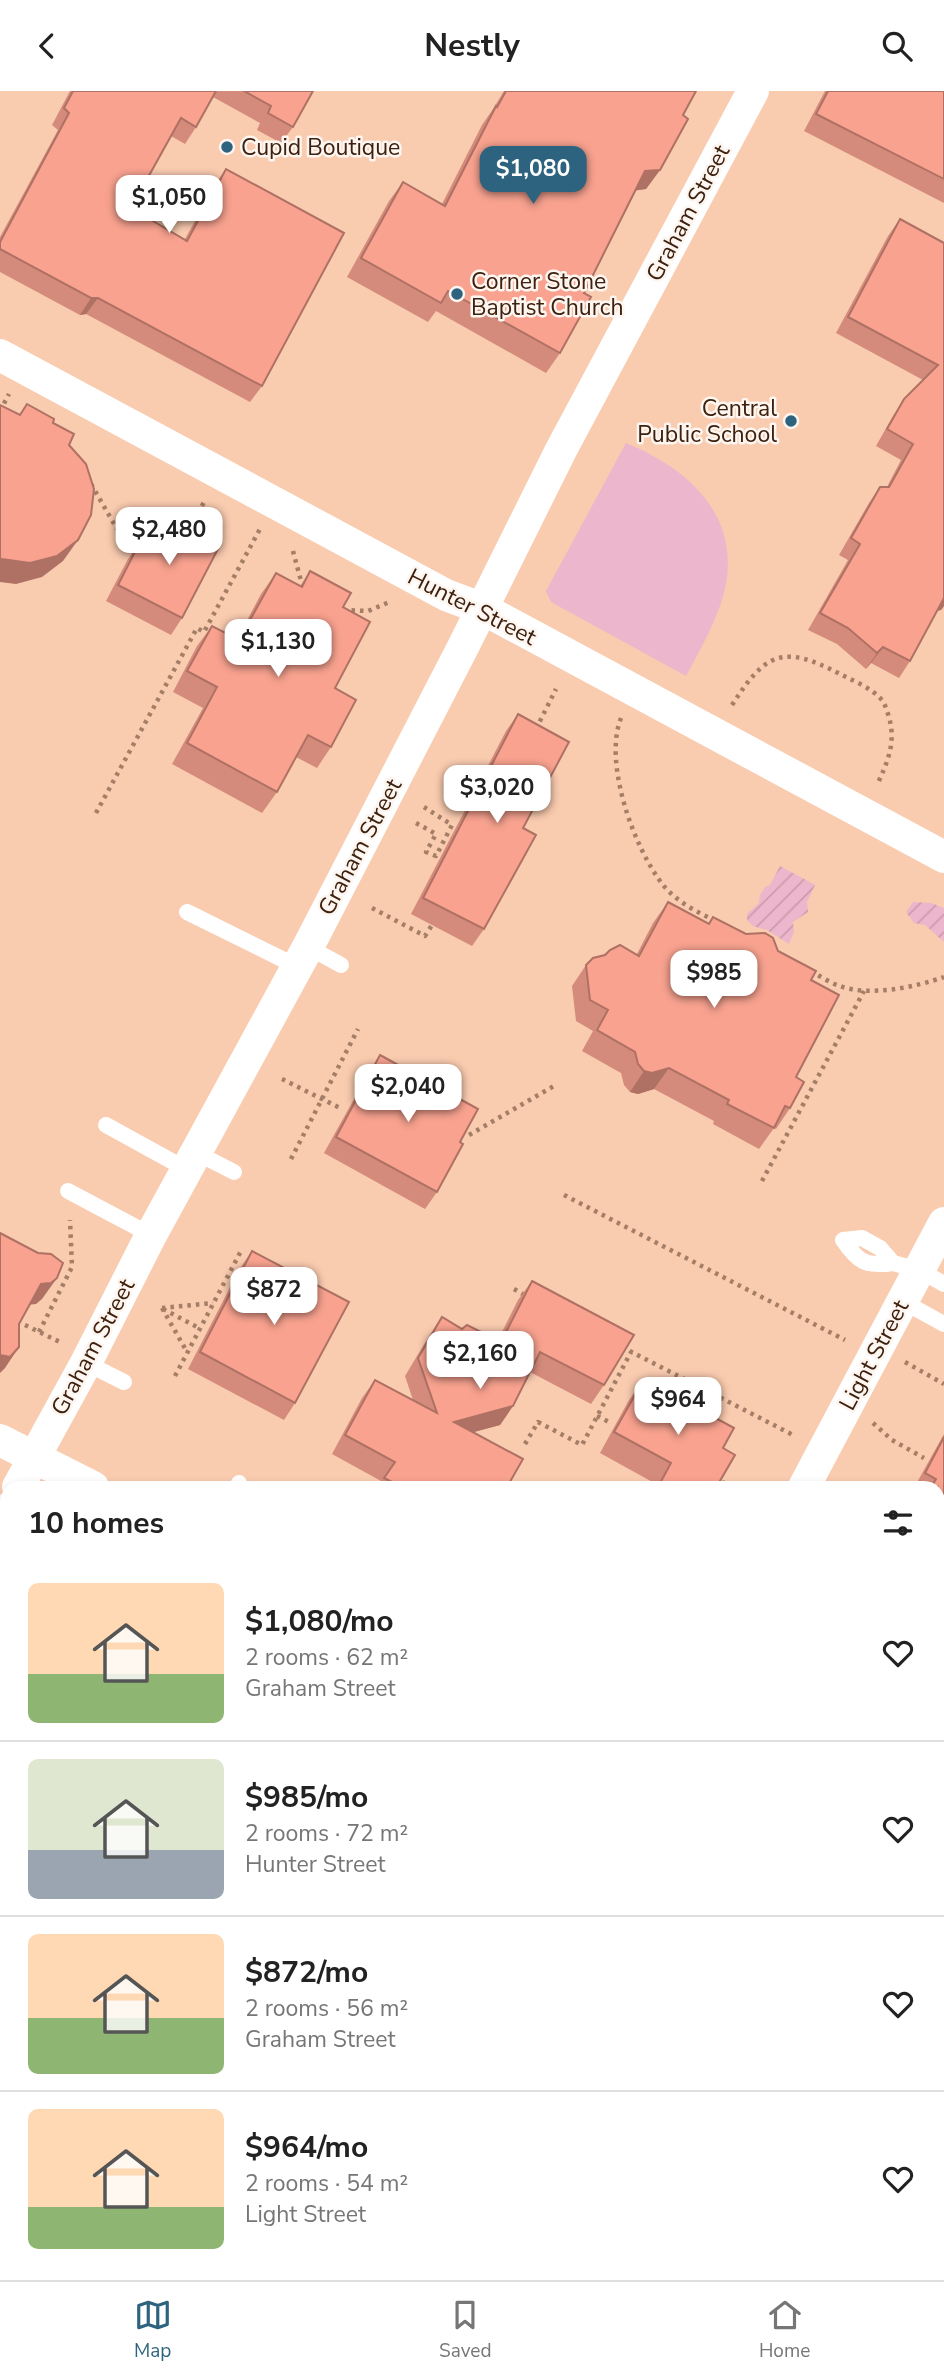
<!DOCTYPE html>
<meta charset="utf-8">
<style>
:root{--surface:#fff;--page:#f2f2f2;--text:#222;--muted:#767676;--line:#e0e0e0;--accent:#2d637e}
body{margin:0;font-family:"Nunito Sans",sans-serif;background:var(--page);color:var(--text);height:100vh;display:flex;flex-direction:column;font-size:26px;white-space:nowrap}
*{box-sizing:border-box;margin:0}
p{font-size:23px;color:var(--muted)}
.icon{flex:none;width:38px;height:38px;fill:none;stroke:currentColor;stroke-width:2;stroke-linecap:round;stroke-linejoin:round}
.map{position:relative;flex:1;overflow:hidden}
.side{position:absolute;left:0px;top:1390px;width:945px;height:800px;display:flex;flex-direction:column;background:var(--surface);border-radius:21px 21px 0 0;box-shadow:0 4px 10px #0003}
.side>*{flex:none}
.price{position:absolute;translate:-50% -60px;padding:0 16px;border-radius:14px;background:#fff;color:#222;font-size:23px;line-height:46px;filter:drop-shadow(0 2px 4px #0008)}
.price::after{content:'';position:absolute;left:50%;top:42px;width:21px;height:16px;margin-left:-10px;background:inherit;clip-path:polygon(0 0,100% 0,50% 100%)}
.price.on{background:var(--accent);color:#fff}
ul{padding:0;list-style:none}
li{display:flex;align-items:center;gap:21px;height:175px;padding:0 28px}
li+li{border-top:2px solid var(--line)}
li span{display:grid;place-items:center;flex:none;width:196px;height:140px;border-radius:10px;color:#555}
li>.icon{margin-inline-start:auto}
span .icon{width:84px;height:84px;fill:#fffc;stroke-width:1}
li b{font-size:30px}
h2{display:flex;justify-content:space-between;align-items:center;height:84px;padding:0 28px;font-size:30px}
header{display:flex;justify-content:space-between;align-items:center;height:91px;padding:0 28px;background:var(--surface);font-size:32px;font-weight:700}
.menu{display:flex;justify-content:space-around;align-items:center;height:98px;border-top:2px solid var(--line);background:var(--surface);font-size:19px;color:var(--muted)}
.menu a{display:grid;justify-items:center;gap:4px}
.menu .on{color:var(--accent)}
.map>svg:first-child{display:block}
.grass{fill:#ecb6cc}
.park{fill:url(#park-tufts)}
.garden{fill:url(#garden-furrows)}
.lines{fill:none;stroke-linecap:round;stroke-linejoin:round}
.path{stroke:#a47e66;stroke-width:4.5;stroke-dasharray:3.5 5;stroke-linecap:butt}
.lane{stroke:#fff;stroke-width:16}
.street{stroke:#fff;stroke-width:32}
.wall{fill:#d58b7b}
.shaded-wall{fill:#ae7164}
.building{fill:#f8a28f;stroke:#ae7164;stroke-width:2}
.poi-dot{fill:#2d637e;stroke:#fdf5f0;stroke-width:2.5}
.labels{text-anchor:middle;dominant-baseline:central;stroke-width:5;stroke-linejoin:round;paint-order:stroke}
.poi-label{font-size:23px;fill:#3d200d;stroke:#fdf5f0;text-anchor:start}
.street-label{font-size:23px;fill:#3d200d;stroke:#fdf5f0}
</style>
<header><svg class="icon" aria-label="back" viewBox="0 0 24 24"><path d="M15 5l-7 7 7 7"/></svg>Nestly<svg class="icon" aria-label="search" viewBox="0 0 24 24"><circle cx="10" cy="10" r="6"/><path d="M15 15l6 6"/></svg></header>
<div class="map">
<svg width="944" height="2189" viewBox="0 0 944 2189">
<defs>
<pattern id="park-tufts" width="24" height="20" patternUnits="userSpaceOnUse" patternTransform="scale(1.75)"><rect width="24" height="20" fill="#ecb6cc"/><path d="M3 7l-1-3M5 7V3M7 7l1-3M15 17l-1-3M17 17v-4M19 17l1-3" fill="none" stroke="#cb9cae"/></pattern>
<pattern id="garden-furrows" width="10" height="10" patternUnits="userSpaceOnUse" patternTransform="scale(1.75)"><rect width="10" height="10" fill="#ecb6cc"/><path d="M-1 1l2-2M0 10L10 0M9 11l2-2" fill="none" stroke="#cb9cae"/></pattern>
</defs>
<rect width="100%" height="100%" fill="#f9cbaf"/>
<path class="grass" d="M 626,352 C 695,380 747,433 721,512 C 712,538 699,561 686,585 L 551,511 L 546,500 Z"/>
<polygon class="park" points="7,1482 7,2182 354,2182 351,2189 0,2189 0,1495"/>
<g class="garden">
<polygon points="780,775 815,794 807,811 808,821 793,831 794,841 789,853 767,839 753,835 747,829 747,823 759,812 760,804 765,796 770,794"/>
<polygon points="913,811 931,812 944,817 944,851 925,834 914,832 906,821"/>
</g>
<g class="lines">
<g class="path">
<polyline points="0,320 9,303"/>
<polyline points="91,393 117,438"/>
<polyline points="186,445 205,409"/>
<polyline points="293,460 301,490 305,495"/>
<polyline points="343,519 368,520 392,510"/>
<path d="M 732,614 C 766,561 783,553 840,583 C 854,590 871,597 881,608 C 885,612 886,618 888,623 C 897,650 888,670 877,694"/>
<path d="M 621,627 C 603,672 634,757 663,794 C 677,811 697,821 716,830"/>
<polyline points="536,638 556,598"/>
<polyline points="96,722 197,537 204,541 260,438"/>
<polyline points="416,732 436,743 426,761 436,765 452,734 424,716"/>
<polyline points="372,817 425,845 432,834"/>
<path d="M 811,880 C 820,885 830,892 840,895 C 868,906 916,896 944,886"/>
<polyline points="282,988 342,1018"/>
<polyline points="469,1044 554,995"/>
<polyline points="291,1068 358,938"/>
<polyline points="762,1090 864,900"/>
<polyline points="564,1104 845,1249"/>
<polyline points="514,1198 528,1206"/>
<polyline points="162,1217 213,1212"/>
<polyline points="162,1217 187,1261"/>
<polyline points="163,1218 199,1237"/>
<polyline points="25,1234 62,1252"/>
<polyline points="39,1241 72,1176 70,1129"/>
<polyline points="622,1256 795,1345"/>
<polyline points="905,1271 944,1293"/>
<polyline points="175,1285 241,1160"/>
<polyline points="597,1325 611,1332"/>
<polyline points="873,1332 892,1349 924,1367"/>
<polyline points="525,1353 538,1331 582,1354 631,1261"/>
<polyline points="722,1391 732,1396"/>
<polyline points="0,1564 7,1595"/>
<polyline points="119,2182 120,2189"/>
<polyline points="454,2188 455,2189"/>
</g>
<g class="lane">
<polyline points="187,821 296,875"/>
<polyline points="308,856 341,874"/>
<polyline points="106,1034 186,1078"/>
<polyline points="195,1061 234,1081"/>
<polyline points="68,1100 151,1144"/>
<path d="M 893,1172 C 866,1176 858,1171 843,1149 L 862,1147 L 880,1157 L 893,1172 L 919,1179 L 944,1193"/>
<polyline points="902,1210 944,1233"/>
<polyline points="86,1272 124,1291"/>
<polyline points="237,1396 239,1392"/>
</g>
<g class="street">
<polyline points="0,264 446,504 483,518 944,766"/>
<polyline points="0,1349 93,1396"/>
<polyline points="18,1396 86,1272 151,1144 308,856 463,556 561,359 753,0"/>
<polyline points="804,1396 944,1132"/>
<polyline points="0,1431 7,1418"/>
<polyline points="938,1848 944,1851"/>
<polyline points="382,2189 386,2182"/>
</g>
</g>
<g class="wall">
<polygon points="70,0 313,0 293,36 281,52 257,39 260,32 213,6 196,36 185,53 171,45 131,117 185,148 214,95 226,78 262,295 250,311 86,223 80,224 0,181 0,146 58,39 52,34"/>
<polygon points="504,0 696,0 683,24 660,79 646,98 636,99 584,202 560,262 546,282 436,220 428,231 347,186 389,110 403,91 442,113 482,34 493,18"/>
<polygon points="825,0 944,0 944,112 804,40"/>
<polygon points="900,128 944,152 944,515 941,519 937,520 910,570 899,587 871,572 866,578 837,553 808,539 848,469 839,464 869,412 880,396 887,396 901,369 876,355 893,325 904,308 923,289 836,242 888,145"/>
<polygon points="162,425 182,527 171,544 106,510 128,468 140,451 144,453 150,442"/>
<polygon points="310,480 343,516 335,597 331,656 317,677 296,666 277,701 262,722 172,673 203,617 173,601 197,555 212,535 237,548 261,503 276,482 300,495"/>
<polygon points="518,623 523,737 484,838 472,855 411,823 506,640"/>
<polygon points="668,811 708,833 713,826 778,860 811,889 790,1017 776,1038 774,1037 759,1058 713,1033 714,1030 654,998 638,1003 630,1001 624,994 621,982 582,960 593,940 576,930 572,895 586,874 637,863 653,832"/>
<polygon points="380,964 460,1051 437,1101 425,1118 324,1062 369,981"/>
<polygon points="252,1160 295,1312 284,1329 188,1278 240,1177"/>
<polygon points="532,1190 604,1294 591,1313 530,1281 513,1315 500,1334 473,1341 507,1396 377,1396 381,1390 332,1363 362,1307 375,1289 413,1309 405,1285 429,1245 442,1226 462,1238 498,1249 518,1209"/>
<polygon points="644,1288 723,1357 735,1364 716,1396 654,1396 656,1393 600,1362 629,1309"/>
<polygon points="944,1343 944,1551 938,1396 918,1396 915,1395"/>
<polygon points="938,1730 944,1733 944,1804 938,1801"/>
<polygon points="484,2182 664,2182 660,2189 486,2189 487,2188 483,2185"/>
</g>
<g class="shaded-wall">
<polygon points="660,79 646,98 632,100 645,80"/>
<polygon points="91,207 98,207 86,223 80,224"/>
<polygon points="78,449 63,470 42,486 16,493 0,491 0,471 2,468"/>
<polygon points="944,506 944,515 941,519 934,520"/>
<polygon points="883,556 871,572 866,578 877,562"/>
<polygon points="669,977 654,998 638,1003 630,1001 644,980"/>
<polygon points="57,1187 42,1208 36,1213 26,1214 41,1193"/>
<polygon points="19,1256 5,1277 0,1282 0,1264"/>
<polygon points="513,1315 500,1334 441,1350 454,1331"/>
</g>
<g class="building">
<polygon points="73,0 216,0 196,36 181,27 131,117 187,150 226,78 344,142 262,295 98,207 91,207 0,158 0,151 69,22 64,17"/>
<polygon points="244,0 313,0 293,36 268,22 271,15"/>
<polygon points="506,0 696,0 683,24 688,28 660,79 645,80 584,202 591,206 560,262 448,200 441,212 361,167 403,91 445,115 496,15 497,16"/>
<polygon points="828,0 944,0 944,88 816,23"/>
<polygon points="900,128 944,152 944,507 910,570 883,556 877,562 848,537 820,522 860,453 851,447 880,396 889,396 913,353 887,338 904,308 938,274 848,226"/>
<polygon points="27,313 54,328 53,332 74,343 69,354 86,373 94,398 91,424 78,449 57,465 30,472 2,468 0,471 0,314 20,324"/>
<polygon points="162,425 219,456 182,527 118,494 140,451 146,455"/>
<polygon points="310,480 351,502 343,516 370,531 335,597 356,609 331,656 308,644 277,701 187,652 217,596 187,580 212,535 239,549 276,482 302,496"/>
<polygon points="518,623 569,651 523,737 536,744 484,838 423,807"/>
<polygon points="668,811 709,833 713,826 746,843 765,842 773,847 778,860 816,880 811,889 839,904 796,986 804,991 790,1017 785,1015 774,1037 727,1013 729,1009 669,977 652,982 644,980 638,973 635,961 597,939 608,919 590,909 586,874 593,867 605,864 610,859 620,854 639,865"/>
<polygon points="380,964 478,1018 460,1051 463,1053 437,1101 336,1046"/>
<polygon points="0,1142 38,1162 51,1163 63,1172 57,1187 51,1192 41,1193 19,1233 19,1256 10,1266 0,1264"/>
<polygon points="252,1160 349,1211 295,1312 200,1261"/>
<polygon points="532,1190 634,1244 604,1294 540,1261 513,1315 454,1331 523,1368 507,1396 446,1396 442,1395 441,1396 394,1396 396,1393 384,1387 395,1371 345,1344 375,1289 437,1322 418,1267 442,1226 462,1238 467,1234 501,1251"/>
<polygon points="644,1288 734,1337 723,1357 735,1364 717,1395 712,1392 710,1396 658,1396 671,1372 614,1341"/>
<polygon points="944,1346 944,1551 938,1562 938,1396 931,1396 936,1388 925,1382"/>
<polygon points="938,1730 944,1733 944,1790 938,1787"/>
<polygon points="938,1906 944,1909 944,2019 941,2024 938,2022"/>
<polygon points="492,2182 664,2182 660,2189 626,2189 616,2184 613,2189 488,2189"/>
<polygon points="785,2182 825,2182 822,2189 784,2189 782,2188"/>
</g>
<g class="poi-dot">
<circle cx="227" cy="56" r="7"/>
<circle cx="457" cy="203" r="7"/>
<circle cx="791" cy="330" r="7"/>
</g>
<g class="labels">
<g class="poi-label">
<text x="241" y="56">Cupid Boutique</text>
<text x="471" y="190">Corner Stone<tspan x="471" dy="26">Baptist Church</tspan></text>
<text x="777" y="317" text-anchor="end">Central<tspan x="777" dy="26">Public School</tspan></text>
</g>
<g class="street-label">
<text transform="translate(688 122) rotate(-62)">Graham Street</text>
<text transform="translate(472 516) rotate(27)">Hunter Street</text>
<text transform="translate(360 756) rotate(-62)">Graham Street</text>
<text transform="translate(93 1256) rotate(-62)">Graham Street</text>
<text transform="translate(874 1264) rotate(-62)">Light Street</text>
</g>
</g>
</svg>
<b class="price on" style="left:533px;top:115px">$1,080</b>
<b class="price" style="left:169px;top:144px">$1,050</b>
<b class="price" style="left:169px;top:476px">$2,480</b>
<b class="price" style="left:278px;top:588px">$1,130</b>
<b class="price" style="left:497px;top:734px">$3,020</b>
<b class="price" style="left:714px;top:919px">$985</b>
<b class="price" style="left:408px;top:1033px">$2,040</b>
<b class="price" style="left:274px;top:1236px">$872</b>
<b class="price" style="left:480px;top:1300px">$2,160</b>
<b class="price" style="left:678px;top:1346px">$964</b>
<section class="side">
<h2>10 homes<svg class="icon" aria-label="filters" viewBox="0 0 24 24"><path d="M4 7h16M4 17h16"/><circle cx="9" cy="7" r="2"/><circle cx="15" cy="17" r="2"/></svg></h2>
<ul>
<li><span style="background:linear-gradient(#ffd9b3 65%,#8fb573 0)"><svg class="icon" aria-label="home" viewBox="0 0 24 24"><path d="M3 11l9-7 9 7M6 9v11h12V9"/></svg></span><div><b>$1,080/mo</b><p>2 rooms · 62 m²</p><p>Graham Street</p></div><svg class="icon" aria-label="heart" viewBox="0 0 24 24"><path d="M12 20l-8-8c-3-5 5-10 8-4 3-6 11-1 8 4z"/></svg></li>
<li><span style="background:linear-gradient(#dfe7d0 65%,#9aa5b1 0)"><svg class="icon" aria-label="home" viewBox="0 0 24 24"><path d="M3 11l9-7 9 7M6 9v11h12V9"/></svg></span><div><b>$985/mo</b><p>2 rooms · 72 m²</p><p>Hunter Street</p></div><svg class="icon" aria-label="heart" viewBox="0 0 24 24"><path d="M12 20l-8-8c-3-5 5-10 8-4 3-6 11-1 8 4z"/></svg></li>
<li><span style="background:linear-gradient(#ffd9b3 60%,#8fb573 0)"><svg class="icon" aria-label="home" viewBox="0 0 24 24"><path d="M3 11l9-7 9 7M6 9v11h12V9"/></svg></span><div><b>$872/mo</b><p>2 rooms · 56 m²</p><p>Graham Street</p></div><svg class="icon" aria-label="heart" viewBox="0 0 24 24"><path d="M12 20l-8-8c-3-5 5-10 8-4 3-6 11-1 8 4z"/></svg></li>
<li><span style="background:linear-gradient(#ffd9b3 70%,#8fb573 0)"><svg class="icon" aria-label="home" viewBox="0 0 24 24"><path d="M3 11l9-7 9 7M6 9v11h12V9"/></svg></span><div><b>$964/mo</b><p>2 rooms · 54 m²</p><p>Light Street</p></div><svg class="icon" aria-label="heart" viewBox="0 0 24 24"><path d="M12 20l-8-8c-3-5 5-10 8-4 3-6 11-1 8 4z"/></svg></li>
</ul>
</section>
</div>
<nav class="menu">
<a class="on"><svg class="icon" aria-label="map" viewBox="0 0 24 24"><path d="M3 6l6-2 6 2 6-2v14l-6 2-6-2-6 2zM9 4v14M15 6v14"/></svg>Map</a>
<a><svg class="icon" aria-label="saved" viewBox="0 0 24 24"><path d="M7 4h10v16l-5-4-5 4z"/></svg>Saved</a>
<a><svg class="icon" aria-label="home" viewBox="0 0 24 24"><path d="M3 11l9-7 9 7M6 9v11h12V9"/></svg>Home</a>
</nav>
